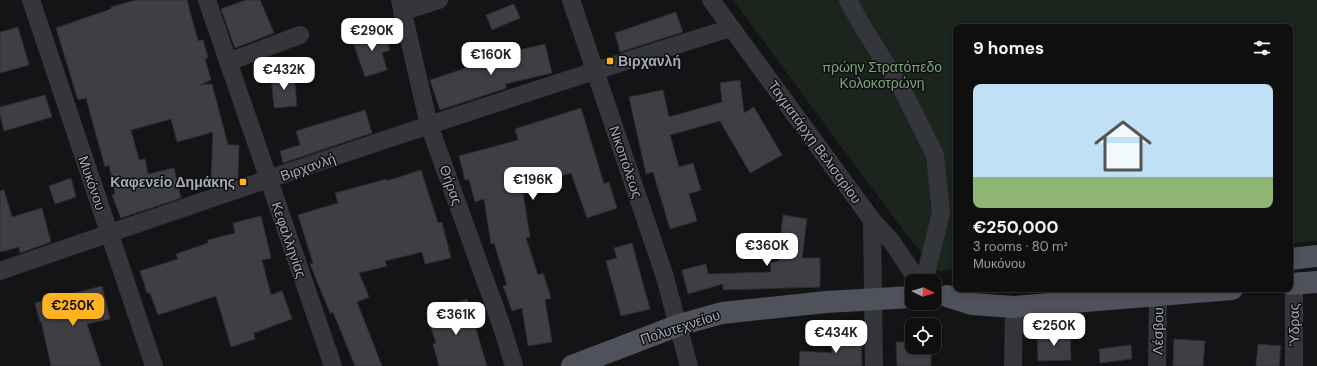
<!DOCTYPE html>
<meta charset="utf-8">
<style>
:root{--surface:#0f0f10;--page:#1d1d1e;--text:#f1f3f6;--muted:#9b9c9f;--line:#2f2f30;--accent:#ffb323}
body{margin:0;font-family:"DM Sans",sans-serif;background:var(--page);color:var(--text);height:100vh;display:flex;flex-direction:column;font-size:15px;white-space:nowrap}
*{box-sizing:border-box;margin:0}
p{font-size:13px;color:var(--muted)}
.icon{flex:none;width:22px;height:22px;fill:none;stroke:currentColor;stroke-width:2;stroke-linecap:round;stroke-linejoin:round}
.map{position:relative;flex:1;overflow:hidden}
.panel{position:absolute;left:953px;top:24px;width:340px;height:268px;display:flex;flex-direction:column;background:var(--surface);border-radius:8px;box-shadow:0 2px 6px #0003,0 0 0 1px var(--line)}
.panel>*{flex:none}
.needle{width:26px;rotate:95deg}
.fabs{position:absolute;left:905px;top:274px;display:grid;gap:8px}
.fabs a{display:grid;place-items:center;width:36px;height:36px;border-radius:8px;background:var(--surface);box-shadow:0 2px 6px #0003,0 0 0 1px var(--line);font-size:20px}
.price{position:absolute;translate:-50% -34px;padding:0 9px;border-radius:8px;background:#fff;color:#222;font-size:13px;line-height:26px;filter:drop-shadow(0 1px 2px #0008)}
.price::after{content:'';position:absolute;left:50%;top:24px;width:12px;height:9px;margin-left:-6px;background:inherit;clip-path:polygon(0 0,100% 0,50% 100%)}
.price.on{background:var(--accent);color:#111}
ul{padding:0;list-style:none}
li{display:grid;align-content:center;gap:8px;height:212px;padding:0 20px}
li span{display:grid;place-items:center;height:124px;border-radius:8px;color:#555}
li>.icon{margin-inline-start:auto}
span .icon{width:72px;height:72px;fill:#fffc;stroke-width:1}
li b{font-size:17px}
h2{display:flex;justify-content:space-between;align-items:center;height:48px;padding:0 20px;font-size:17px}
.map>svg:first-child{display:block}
.green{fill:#1b241d}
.building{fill:#3e3f44;stroke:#2e2e32}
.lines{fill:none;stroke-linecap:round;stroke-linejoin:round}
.minor{stroke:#34363b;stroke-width:18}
.major{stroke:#50525b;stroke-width:22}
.poi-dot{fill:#ffb323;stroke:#0f0f11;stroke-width:1.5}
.labels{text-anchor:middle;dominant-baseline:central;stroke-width:3;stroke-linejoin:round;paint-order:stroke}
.poi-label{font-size:14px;font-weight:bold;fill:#a4aab8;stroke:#0f0f11;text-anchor:start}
.park-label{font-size:14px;fill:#79a57b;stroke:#0f0f11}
.street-label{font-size:14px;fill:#a4aab8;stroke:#0f0f11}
</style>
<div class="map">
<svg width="1317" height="366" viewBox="0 0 1317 366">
<rect width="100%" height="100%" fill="#141416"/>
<polygon class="green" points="733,0 1317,0 1317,241 1290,243 1290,27 956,27 956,269 937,271 906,234"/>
<g class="building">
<polygon points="136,0 187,0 198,41 203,40 208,58 205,59 211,80 200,85 212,84 228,145 239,145 238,178 226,182 211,182 213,132 177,142 171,119 131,130 139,160 145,159 148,174 174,168 181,198 121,218 112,195 115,194 109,165 105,167 86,98 78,100 56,28 111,9 111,7"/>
<polygon points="246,0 260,0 274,33 235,48 221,9"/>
<polygon points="514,4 520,18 492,30 486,15"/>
<polygon points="676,12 683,32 620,52 615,33"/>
<polygon points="18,27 29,65 0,73 0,32"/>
<polygon points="383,28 390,50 382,53 387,70 365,77 352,39"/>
<polygon points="545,44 552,73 505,84 507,88 440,110 430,80 502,56 502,54"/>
<polygon points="294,74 297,106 274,108 271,77"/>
<polygon points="740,80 744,113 754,107 782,155 750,173 720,121 670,135 679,167 693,163 701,190 689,194 697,221 670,229 653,172 646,174 629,97 663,90 669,117 722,102 720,83"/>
<polygon points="45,95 52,117 4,131 0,115 0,107"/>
<polygon points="581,108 604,184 609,182 617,208 587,218 571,173 522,187 530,237 526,238 538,275 543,273 551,298 545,300 552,342 528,346 522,308 512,311 503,286 507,285 494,243 491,244 484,199 475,202 469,179 465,180 459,156 518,140 515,129"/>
<polygon points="365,110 372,133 283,163 280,151 300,145 296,131"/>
<polygon points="421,170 438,223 442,222 451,258 425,264 422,252 385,261 387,266 359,273 369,297 357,302 382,366 355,366 333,312 330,313 310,264 313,263 298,215 338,203 335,193 387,179 387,181"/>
<polygon points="71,178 76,197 55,204 49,186"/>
<polygon points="4,190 12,217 42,208 51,242 20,253 19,247 0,252 0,191"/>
<polygon points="783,215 807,219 802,258 820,258 820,287 723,290 723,284 688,294 682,270 706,264 708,274 771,272 770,263 778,261"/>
<polygon points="261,216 271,258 262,260 271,295 282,291 292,319 254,333 255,339 231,347 216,296 158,315 150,293 147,293 140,271 178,259 176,254 208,243 208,240 235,233 233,223"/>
<polygon points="632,243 650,309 621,316 606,261 617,258 614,248"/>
<polygon points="102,286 110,319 87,324 101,366 51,366 41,321 40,322 35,303"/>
<polygon points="467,299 487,366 439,366 433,344 436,343 426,313"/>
<polygon points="1070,333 1071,360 1038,361 1037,334"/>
<polygon points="861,335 862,366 799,366 800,351 832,353 831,336"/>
<polygon points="1174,339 1205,341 1203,366 1173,366"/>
<polygon points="896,342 912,342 912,347 931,347 931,366 897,366"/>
<polygon points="1258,344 1281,346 1279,366 1256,366"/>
<polygon points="1131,345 1132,359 1100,363 1099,349"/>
</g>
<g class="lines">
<g class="minor">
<polyline points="31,0 154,366"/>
<polyline points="207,0 333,366"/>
<polyline points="400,0 429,125 502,327 514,366"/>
<polyline points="571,0 664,274 689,366"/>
<polyline points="711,0 872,220 874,366"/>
<polyline points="848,0 861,24 904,93 935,155 941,213 924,281"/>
<polyline points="402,12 439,0"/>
<polyline points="228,62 300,35"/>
<polyline points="872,220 892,242 918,281"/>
<path d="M 0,271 C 242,187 486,104 731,28"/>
<polyline points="1294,284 1294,366"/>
<polyline points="1013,366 1014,307"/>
<polyline points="1157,366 1158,295"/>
</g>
<g class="major">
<polyline points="1290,259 1317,256"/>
<polyline points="1290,284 1317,282"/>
<polyline points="947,296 972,304 1014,307 1232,289"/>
<polyline points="572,366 679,325 722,313 826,302 912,297"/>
</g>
</g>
<g class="poi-dot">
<rect x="606" y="57" width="8" height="8" rx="2"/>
<rect x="239" y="178" width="8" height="8" rx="2"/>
</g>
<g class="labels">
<g class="poi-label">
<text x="618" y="61">Βιρχανλή</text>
<text x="235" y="182" text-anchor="end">Καφενείο Δημάκης</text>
</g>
<g class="park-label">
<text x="882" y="67">πρώην Στρατόπεδο<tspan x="882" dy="16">Κολοκοτρώνη</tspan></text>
</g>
<g class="street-label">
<text transform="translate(815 142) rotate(54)">Ταγματάρχη Βελισαρίου</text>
<text transform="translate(626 162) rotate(71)">Νικοπόλεως</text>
<text transform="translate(308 167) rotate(-19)">Βιρχανλή</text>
<text transform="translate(92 183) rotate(71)">Μυκόνου</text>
<text transform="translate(451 185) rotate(70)">Θήρας</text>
<text transform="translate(289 240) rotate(71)">Κεφαλληνίας</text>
<text transform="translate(1294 325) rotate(-91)">Ύδρας</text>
<text transform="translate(680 327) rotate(-18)">Πολυτεχνείου</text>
<text transform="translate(1158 331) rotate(-89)">Λέσβου</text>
</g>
</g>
</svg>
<div class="fabs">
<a><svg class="needle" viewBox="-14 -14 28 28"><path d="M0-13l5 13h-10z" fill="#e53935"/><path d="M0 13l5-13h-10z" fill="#9b9c9f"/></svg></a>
<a><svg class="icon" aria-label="locate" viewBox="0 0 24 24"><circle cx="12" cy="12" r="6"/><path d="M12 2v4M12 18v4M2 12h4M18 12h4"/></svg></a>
</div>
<b class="price" style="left:372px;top:52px">€290K</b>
<b class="price" style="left:491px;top:76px">€160K</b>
<b class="price" style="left:284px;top:91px">€432K</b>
<b class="price" style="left:533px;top:201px">€196K</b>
<b class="price" style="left:767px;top:267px">€360K</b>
<b class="price on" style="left:73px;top:327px">€250K</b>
<b class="price" style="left:456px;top:336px">€361K</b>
<b class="price" style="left:1054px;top:347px">€250K</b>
<b class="price" style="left:836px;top:354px">€434K</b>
<section class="panel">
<h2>9 homes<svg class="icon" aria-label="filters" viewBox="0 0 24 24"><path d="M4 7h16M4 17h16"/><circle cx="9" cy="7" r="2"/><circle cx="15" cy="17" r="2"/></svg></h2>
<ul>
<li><span style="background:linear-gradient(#bfe0f5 75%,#8fb573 0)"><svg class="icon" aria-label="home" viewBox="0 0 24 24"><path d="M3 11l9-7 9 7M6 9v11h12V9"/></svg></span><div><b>€250,000</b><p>3 rooms · 80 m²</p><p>Μυκόνου</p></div></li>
</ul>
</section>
</div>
